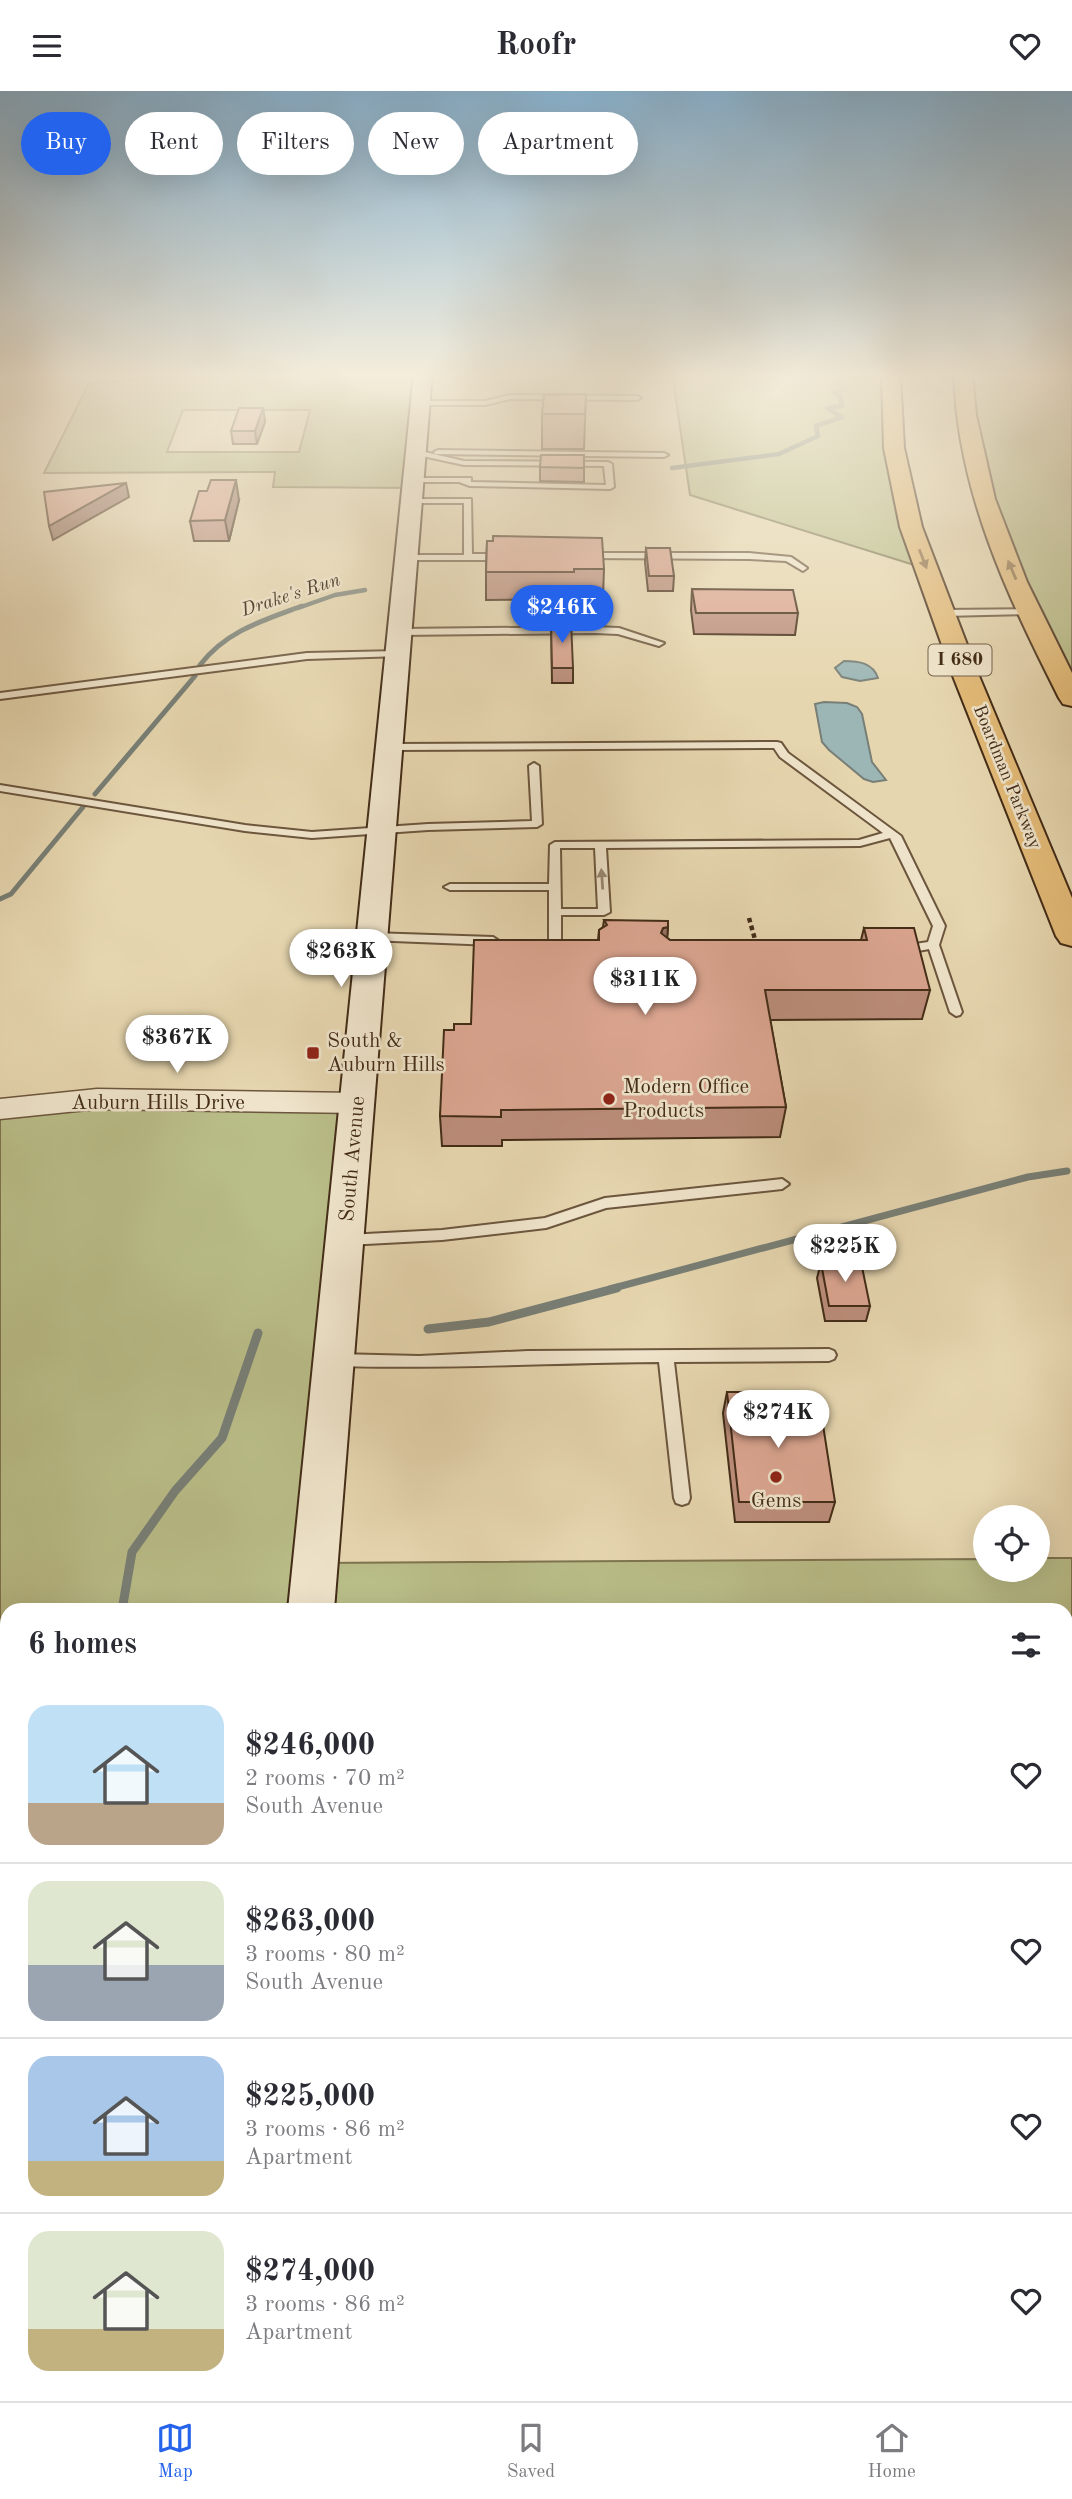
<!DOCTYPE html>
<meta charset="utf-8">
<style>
:root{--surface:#fff;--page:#f7f7f7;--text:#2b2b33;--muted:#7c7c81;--line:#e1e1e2;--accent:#2563eb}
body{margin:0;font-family:"Old Standard TT",serif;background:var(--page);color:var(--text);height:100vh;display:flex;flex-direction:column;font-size:26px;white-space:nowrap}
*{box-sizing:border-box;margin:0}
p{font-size:23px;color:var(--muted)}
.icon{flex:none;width:38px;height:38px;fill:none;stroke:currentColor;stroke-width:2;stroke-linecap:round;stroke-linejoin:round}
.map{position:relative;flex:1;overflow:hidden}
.drawer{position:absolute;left:0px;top:1512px;width:1073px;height:798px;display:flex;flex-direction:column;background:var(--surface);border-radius:21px 21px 0 0;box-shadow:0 7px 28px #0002}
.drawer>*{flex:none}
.top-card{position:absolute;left:21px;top:21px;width:700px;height:63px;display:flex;gap:14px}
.buttons{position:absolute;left:973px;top:1414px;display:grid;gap:14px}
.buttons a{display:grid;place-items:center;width:77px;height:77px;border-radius:50%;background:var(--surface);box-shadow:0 7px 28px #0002;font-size:35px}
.price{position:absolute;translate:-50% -60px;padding:0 16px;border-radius:24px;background:#fff;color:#222;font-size:23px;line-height:46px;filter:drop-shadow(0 2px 4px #0008)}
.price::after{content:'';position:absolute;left:50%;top:42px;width:21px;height:16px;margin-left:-10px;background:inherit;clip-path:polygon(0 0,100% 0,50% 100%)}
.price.on{background:var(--accent);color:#fff}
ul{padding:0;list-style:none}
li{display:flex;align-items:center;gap:21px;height:175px;padding:0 28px}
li+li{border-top:2px solid var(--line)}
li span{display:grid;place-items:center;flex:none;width:196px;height:140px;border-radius:21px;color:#555}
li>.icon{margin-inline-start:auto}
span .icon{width:84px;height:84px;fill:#fffc;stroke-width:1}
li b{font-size:30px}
h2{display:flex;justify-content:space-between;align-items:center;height:84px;padding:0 28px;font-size:30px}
.pill{padding:0 24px;border-radius:32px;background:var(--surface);box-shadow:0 7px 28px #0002;font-size:24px;line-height:63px}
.pill.on{background:var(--accent);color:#fff}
header{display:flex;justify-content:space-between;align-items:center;height:91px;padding:0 28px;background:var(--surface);font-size:32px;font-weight:800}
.menu{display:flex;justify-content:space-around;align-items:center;height:98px;border-top:2px solid var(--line);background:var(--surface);font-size:19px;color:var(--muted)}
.menu a{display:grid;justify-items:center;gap:4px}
.menu .on{color:var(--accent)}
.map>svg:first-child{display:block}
.green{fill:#b9bd88;stroke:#7e7450;stroke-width:2;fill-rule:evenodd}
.water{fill:#9cb6b6;stroke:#787f76;stroke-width:2}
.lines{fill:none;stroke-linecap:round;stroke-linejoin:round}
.stream-far3{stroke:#787f76;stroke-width:4.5}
.stream-far2{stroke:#787f76;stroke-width:5}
.stream-far1{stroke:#787f76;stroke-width:7}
.stream{stroke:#787f76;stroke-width:9}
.service-casing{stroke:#6c563d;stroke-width:4}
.minor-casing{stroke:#6c563d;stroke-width:3}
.secondary-casing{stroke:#432c17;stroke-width:4}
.motorway-casing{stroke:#432c17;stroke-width:4}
.path{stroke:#432c17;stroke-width:4.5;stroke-dasharray:4.5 3.5;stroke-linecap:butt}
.service{fill:#efe4cb;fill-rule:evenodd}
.minor{fill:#efe4cb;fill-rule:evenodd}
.secondary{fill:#efe4cb;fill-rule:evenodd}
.motorway{fill:#e3bb78;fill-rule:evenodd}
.wall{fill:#bc8e7c;stroke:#432c17;stroke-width:2}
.shaded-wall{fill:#997465;stroke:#432c17;stroke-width:2}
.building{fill:#dba590;stroke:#432c17;stroke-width:2}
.oneway{fill:#8b6c43}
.oneway2{fill:#998871}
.poi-dot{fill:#8f2418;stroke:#efe4cb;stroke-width:2.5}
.labels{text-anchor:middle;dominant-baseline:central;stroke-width:5;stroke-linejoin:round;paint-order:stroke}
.far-street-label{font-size:18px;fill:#432c17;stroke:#efe4cb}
.far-water-label{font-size:19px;font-style:italic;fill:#554837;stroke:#efe4cb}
.shield{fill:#efe4cb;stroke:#77634d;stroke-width:2}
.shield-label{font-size:19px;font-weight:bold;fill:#432c17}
.poi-label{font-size:21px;fill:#432c17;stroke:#efe4cb;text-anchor:start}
.street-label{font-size:21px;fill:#432c17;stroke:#efe4cb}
</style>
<header><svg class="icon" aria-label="menu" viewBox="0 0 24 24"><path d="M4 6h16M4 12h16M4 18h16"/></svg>Roofr<svg class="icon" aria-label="heart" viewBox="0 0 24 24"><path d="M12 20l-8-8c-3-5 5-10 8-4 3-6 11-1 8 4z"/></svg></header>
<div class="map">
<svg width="1072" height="2310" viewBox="0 0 1072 2310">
<rect width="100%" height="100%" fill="#e6d6af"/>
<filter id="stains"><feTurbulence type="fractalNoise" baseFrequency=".00286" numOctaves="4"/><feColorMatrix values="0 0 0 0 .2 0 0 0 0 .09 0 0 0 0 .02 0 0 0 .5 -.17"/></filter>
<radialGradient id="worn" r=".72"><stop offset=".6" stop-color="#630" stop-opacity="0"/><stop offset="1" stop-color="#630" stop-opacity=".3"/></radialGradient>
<g class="green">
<path d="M 211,282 L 423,282 L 413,397 L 273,396 L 275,381 L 44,382 L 89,292 ZM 183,319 L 310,319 L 299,361 L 167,361 Z"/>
<polygon points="672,282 891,282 890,305 927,478 690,404"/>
<polygon points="963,282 1072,282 1072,607 997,444 963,298"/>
<polygon points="358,1012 316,1472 985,1468 985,1479 1038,1479 1038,1467 1072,1467 1072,2310 239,2310 240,2303 1066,2303 1066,1519 7,1519 7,1593 0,1595 0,1018"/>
</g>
<g class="water">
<path d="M 844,570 C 859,570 873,572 878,587 L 860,590 L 842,586 L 835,577 Z"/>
<polygon points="824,611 847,612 857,616 862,623 872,671 886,689 873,691 864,688 829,659 822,651 815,613"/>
</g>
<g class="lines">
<g class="stream-far3">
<polyline points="672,377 779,363 818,345 816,335 842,326 827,317 842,315 840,306 834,302 847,298 836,289 844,282"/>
<polyline points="298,517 335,504 365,499"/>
</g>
<g class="stream-far2">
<path d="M 200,574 C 226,540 264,529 302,515"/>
<polyline points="95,703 195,585"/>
<polyline points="0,808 11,803 83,716"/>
</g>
<polyline class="stream-far1" points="610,1198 1028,1086 1067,1080"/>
<g class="stream">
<polyline points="428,1238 489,1231 617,1197"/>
<polyline points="122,1519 132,1461 175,1400 222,1347 258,1242"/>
<polyline points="0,1562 7,1559"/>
</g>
<defs>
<g id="service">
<polygon points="510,304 637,305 641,307 637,309 510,308 485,314 421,314 417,312 421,310 485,310"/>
<polygon points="416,359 464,370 608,371 612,373 614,396 610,398 470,395 459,391 410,391 410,387 471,387 471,391 606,394 604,375 464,374 413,363 412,361"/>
<polygon points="438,359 664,362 668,364 664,366 435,363 434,361"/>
<polygon points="408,408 471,408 472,463 505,463 509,466 505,469 403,469 402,467 406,464 464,464 464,412 408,412"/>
<polygon points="584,462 749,462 791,466 807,477 803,480 786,470 749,468 581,467 581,463"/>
<polygon points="1031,518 1034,519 1034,523 943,525 939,522 943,519"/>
<polygon points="595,536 619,537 664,552 659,555 618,543 595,542 400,544 396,541 400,538"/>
<polygon points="398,560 401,561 401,565 307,568 0,608 0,602 307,562"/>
<path d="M 777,651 L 781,652 L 788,662 L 901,745 L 945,835 L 939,854 L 962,921 L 960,924 L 956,925 L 950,921 L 929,858 L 902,863 L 896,859 L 902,855 L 928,851 L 933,835 L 890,747 L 860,755 L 606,757 L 610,821 L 604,824 L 561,824 L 561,850 L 575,859 L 569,863 L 549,852 L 549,799 L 450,799 L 444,796 L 450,793 L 549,793 L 550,754 L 555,751 L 859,749 L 883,742 L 780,666 L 774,657 L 390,659 L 385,656 L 390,653 ZM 560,757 L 595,757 L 598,818 L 561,818 Z"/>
<polygon points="534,672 539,675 542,733 537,736 428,739 312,747 245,740 0,700 0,694 245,734 312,741 428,733 532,730 529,675"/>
<polygon points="372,842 493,846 499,850 493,854 368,849 368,843"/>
<polygon points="782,1088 789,1093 782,1098 606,1117 546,1137 442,1149 347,1154 342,1153 340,1149 342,1145 347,1144 442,1139 545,1127 605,1107"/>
<path d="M 829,1258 L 834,1260 L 836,1264 L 834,1268 L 829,1270 L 674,1271 L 690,1407 L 688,1412 L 682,1414 L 676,1412 L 674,1407 L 659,1271 C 551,1272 444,1278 336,1275 L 331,1273 L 329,1269 L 331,1265 L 336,1263 L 419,1265 L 528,1260 Z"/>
</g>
<g id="minor">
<polygon points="97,998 358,1002 368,1005 372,1012 368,1019 358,1022 97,1018 0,1028 0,1008"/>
<rect x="0" y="1743" width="7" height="40"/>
</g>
<g id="secondary">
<polygon points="414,282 432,282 334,1519 288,1519"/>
<polygon points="208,2303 272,2303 271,2310 207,2310"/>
</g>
<g id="motorway">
<polygon points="882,282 900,282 904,357 922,436 979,585 1072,807 1072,855 1061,852 1056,845 953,585 900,436 884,357"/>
<path d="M 954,282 L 972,282 L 976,324 L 995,408 L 1027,491 L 1072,582 L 1072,615 L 1063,613 L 1059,607 C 1007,504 957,399 954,282 Z"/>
</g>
</defs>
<use href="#service" class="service-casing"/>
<use href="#minor" class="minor-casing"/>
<use href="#secondary" class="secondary-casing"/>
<use href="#motorway" class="motorway-casing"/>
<polyline class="path" points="749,827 756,852"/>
<use href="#service" class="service"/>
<use href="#minor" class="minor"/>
<use href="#secondary" class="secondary"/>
<use href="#motorway" class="motorway"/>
</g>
<g class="wall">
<polygon points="586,303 584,358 542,358 542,323"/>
<polygon points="263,317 265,331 257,353 233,353 231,340"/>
<polygon points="584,364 584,391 540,390 540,376"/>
<polygon points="239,409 229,450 194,450 190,430"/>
<polygon points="487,450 604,478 603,505 574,505 573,508 486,509 486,481"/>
<polygon points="646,457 674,485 673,500 648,500 645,471"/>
<polygon points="692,498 798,522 795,544 694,543 691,519"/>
<polygon points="551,530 573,577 573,592 552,592"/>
<polygon points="604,829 668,836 667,847 670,849 861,849 864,837 930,899 922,928 770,929 786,1016 780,1046 502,1049 502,1055 442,1055 440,1025 454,939 471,933 598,849 599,839 603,836"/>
<polygon points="821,1172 870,1215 866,1230 825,1230 817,1187"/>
<polygon points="727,1301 792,1321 835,1411 829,1431 735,1431 723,1322"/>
<polygon points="7,1870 7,1999 0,1999 0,1900"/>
</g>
<g class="shaded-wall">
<polygon points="263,317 265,331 257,353 255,340"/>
<polygon points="236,389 239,409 229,450 225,429"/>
<polygon points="126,392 129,406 53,449 49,435"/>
<polygon points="668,836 666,865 661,842 663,837"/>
</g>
<g class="building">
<polygon points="586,303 585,323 542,323 544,304"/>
<polygon points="239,317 263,317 255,340 231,340"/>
<polygon points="541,364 584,364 584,377 540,376"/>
<polygon points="211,389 236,389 225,429 190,430 199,400 207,400"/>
<polygon points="126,392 49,435 44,401"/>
<polygon points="493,445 602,447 604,478 574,478 574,481 486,481 487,450 493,450"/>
<polygon points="646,457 670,457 674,485 649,485"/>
<polygon points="692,498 793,499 798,522 696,522"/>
<polygon points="551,530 571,530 573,577 552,577"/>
<polygon points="604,829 668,830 668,836 663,837 661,842 670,849 867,849 864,837 914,837 930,899 765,899 786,1016 501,1019 501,1026 440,1025 444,939 454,939 454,933 471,933 474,849 599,849 599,839 607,834"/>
<polygon points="861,1171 870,1215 829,1215 821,1172"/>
<polygon points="727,1301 789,1301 792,1321 821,1321 835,1411 739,1411"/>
<polygon points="7,1870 7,1992 0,1992 0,1900"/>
</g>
<defs><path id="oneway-solid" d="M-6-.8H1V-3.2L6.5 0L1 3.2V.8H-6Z" transform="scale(1.75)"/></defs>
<g class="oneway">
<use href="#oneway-solid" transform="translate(923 468) rotate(69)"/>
<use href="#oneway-solid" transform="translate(1012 479) rotate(-113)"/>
</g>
<use class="oneway2" href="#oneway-solid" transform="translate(602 788) rotate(-94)"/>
<linearGradient id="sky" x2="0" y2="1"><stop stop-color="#89b5d4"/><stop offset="0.47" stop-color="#f4eddb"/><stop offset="1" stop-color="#f4eddb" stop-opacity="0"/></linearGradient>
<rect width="1072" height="605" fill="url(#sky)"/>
<g class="poi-dot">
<rect x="306" y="955" width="14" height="14" rx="3.5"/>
<circle cx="609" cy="1008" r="7"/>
<circle cx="776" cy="1386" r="7"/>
</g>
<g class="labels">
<g class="far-street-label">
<text transform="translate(1007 686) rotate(68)">Boardman Parkway</text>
</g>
<g class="far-water-label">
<text transform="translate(291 505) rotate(-18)">Drake's Run</text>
</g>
<rect class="shield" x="928.5" y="553.5" width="63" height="31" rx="5"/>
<g class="shield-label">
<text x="960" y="569">I 680</text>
</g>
<g class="poi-label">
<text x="327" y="950">South &amp;<tspan x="327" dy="24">Auburn Hills</tspan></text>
<text x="623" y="996">Modern Office<tspan x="623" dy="24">Products</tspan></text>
<text x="776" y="1410" text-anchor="middle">Gems</text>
</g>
<g class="street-label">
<text x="158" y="1012">Auburn Hills Drive</text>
<text transform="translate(353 1068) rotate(-85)">South Avenue</text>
</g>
</g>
<rect width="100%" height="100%" filter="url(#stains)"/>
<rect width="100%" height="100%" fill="url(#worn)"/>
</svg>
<div class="buttons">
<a><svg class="icon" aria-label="locate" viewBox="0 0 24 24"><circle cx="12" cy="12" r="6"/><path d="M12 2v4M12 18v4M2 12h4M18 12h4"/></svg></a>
</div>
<b class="price on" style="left:562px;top:554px">$246K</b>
<b class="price" style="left:341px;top:898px">$263K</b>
<b class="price" style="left:645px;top:926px">$311K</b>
<b class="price" style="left:177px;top:984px">$367K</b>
<b class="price" style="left:845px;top:1193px">$225K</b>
<b class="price" style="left:778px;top:1359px">$274K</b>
<div class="top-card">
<a class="pill on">Buy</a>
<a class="pill">Rent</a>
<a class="pill">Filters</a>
<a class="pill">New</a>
<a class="pill">Apartment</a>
</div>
<section class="drawer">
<h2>6 homes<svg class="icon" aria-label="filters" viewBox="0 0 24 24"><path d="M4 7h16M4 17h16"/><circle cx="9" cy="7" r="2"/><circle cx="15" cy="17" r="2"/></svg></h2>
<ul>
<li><span style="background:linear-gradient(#bfe0f5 70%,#b9a48a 0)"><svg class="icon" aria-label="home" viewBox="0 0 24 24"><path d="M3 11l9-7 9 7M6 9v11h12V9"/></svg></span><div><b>$246,000</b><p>2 rooms · 70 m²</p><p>South Avenue</p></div><svg class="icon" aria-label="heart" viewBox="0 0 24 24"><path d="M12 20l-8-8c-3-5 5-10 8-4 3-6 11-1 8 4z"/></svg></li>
<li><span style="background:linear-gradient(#dfe7d0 60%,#9aa5b1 0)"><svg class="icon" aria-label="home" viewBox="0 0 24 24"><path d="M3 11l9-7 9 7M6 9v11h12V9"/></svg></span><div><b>$263,000</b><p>3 rooms · 80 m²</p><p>South Avenue</p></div><svg class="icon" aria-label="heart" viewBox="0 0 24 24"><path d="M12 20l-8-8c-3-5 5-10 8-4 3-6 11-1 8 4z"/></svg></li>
<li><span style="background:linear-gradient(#a9c7e8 75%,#c2b280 0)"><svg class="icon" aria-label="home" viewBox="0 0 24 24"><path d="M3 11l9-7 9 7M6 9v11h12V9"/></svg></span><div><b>$225,000</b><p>3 rooms · 86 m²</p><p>Apartment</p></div><svg class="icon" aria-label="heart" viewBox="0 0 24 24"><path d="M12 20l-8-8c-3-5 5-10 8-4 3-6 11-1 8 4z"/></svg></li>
<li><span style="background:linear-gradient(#dfe7d0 70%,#c2b280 0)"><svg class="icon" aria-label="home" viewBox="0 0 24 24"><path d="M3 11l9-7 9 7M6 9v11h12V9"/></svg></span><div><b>$274,000</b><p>3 rooms · 86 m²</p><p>Apartment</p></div><svg class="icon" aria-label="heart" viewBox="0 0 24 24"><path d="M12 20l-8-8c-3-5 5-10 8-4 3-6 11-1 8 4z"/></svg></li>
</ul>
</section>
</div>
<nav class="menu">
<a class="on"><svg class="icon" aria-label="map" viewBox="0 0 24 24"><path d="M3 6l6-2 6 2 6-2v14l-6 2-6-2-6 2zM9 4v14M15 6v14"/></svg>Map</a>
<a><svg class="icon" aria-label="saved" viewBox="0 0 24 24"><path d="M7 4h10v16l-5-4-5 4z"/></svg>Saved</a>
<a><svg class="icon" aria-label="home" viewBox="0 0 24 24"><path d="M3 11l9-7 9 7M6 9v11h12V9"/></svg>Home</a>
</nav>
